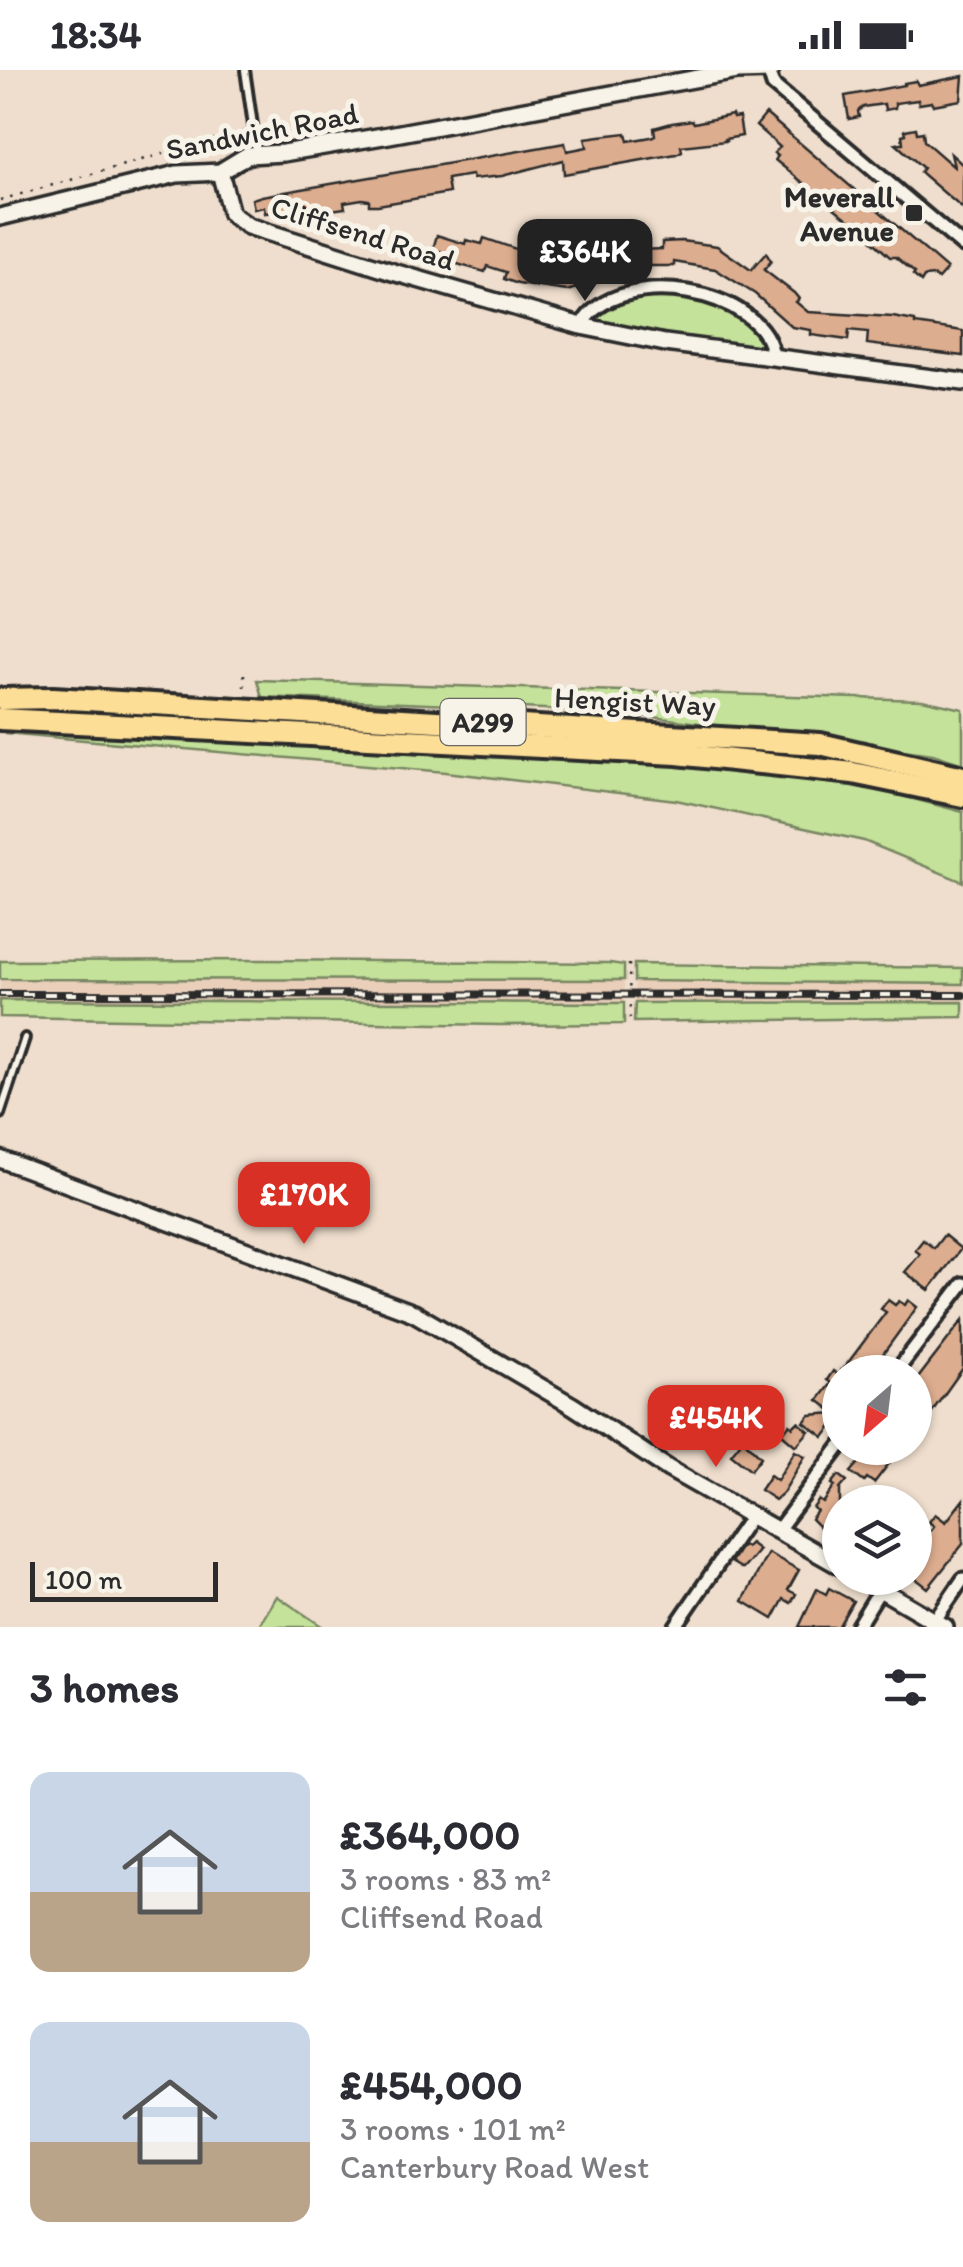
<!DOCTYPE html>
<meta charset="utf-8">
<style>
:root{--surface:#fff;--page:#f2f2f3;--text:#2b2b33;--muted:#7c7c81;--accent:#d93025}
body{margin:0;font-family:Itim,sans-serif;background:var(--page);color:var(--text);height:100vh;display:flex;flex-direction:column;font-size:38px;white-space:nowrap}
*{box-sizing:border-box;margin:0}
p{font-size:32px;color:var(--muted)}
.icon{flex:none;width:55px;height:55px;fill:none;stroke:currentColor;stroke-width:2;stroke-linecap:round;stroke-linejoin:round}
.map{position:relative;height:1557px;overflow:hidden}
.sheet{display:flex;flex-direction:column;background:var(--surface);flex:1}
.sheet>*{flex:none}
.needle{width:65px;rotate:208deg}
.buttons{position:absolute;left:822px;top:1285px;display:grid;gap:20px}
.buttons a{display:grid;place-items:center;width:110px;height:110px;border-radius:50%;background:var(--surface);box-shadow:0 2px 8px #0004;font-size:50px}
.scale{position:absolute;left:30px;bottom:25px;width:188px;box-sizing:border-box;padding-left:10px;border:5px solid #2b2b2b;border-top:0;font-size:28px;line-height:35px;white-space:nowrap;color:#2b2b2b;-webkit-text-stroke:8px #f7f3e8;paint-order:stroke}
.price{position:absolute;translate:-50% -85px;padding:0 22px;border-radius:20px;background:var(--accent);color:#fff;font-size:32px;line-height:65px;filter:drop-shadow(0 2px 5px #0008)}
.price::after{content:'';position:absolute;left:50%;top:60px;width:30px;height:22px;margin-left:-15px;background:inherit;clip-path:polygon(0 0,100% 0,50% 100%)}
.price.selected{background:#222;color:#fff}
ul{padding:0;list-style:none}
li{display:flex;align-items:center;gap:30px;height:250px;padding:0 30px}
li span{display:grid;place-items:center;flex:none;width:280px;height:200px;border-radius:20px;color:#555}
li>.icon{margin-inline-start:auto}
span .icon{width:120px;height:120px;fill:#fffc;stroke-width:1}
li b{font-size:42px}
h2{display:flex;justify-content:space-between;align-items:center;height:120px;padding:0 30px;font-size:42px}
.status{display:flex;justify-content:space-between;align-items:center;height:70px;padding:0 50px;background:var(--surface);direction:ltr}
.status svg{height:28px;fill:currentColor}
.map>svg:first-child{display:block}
.built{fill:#eacfba}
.green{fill:#c4e29a;stroke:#788662;stroke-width:2.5}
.building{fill:#ddad8f;stroke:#2b2b2b;stroke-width:2.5}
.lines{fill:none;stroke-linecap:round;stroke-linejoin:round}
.lane-casing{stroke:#2b2b2b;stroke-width:14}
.street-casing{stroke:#2b2b2b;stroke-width:19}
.secondary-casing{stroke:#2b2b2b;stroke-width:22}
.highway-casing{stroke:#2b2b2b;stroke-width:28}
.path{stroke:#2b2b2b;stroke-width:2.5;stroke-dasharray:2.5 8;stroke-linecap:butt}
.lane{stroke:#f7f3e8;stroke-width:6}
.street{stroke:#f7f3e8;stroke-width:11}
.secondary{stroke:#f7f3e8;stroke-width:15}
.highway{stroke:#fdde96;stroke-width:20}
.rail-casing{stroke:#2b2b2b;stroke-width:8}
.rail{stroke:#f7f3e8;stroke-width:4;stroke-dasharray:11;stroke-linecap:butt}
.path-bridge{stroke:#2b2b2b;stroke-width:2.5;stroke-dasharray:2.5 8;stroke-linecap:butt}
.poi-dot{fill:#2b2b2b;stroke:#f7f3e8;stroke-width:4}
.labels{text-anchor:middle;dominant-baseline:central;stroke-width:10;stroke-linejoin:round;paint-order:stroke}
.shield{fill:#f7f3e8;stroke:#686764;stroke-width:2.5}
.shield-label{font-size:28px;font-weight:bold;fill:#2b2b2b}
.street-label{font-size:30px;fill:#2b2b2b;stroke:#f7f3e8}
.poi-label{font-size:30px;font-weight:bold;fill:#2b2b2b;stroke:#f7f3e8;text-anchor:end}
</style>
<div class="status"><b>18:34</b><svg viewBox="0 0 49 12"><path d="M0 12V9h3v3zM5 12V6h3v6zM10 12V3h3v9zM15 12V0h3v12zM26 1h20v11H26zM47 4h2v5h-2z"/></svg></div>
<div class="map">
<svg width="963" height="1557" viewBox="0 0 963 1557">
<rect width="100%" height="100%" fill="#efdecd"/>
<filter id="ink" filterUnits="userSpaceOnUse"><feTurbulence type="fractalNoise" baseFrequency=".01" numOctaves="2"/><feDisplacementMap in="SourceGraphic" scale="20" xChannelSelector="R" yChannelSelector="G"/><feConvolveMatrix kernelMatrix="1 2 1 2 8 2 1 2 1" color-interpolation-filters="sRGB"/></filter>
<g filter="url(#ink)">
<g class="built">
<polygon points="266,890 624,895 624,954 501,955 0,947 0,891"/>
<polygon points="634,894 963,898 963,947 634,952"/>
</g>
<g class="green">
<path d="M 644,225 C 683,226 743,230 761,273 L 760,276 L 676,266 L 596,251 L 598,242 L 621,231 Z"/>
<polygon points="257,610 922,630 963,639 963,694 933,684 615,642 262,627"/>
<polygon points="3,654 651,693 857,714 963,742 963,812 864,771 676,730 446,702 6,663"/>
<polygon points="266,890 610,893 624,895 624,910 0,909 0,891"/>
<polygon points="634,894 963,898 963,914 634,911"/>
<polygon points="0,930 624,933 624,954 501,955 0,947"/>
<polygon points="963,932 963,947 634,952 635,933"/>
<polygon points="277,1526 323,1557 258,1557"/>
</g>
<g class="building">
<polygon points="963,6 961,30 933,35 932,32 919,34 918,30 895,33 895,38 885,40 884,34 863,37 858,41 859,47 849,49 845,26 904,15 904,13 916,11 918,15"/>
<polygon points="766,44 947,199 938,209 934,206 924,207 921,212 913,205 915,203 896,187 890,187 854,154 775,90 778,86 774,83 780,77 756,56"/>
<polygon points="732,45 733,48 739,47 742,66 725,69 726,71 681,76 682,81 676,84 564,104 563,90 502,106 473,109 472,105 447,109 449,123 378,135 369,135 369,130 362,129 344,132 345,138 331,140 333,153 321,154 319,143 307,145 298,139 265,143 264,137 254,139 252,129 262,126 565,73 567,81 587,77 585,68 600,66 626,63 628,71 651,67 655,65 654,58 672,53 692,50 694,53"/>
<polygon points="916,58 917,63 923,62 924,71 954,97 951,84 963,95 963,139 920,102 923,98 896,74 903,73 902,65 906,64 905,60"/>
<polygon points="633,153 639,180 662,179 662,172 682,171 717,176 751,200 766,183 771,191 764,200 794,223 799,229 796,232 808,242 893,247 915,251 915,254 963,261 963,286 867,274 868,262 849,260 848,270 811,265 811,260 792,257 755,224 715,199 674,192 674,196 631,196 631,199 598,208 598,212 567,221 518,214 504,209 506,202 487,196 485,202 443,190 446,183 433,179 437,165 465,174 466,170 482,174 484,168 539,187 560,190 560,196 578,198 590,196 602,180 617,177 616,170 624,169"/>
<polygon points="944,1165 961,1179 929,1220 905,1202 920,1184 915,1180 923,1170 934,1178"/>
<polygon points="888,1230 895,1235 899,1231 905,1235 908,1230 917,1237 870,1302 841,1302 886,1242 881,1239"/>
<polygon points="963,1250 963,1298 922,1356 915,1350 915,1312"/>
<polygon points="833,1301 838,1305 840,1302 840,1347 837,1345 833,1351 835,1353 824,1367 804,1352 810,1345 835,1343 818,1330 831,1313 827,1310"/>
<polygon points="798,1352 809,1361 796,1376 782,1364 790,1354 793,1357"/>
<polygon points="743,1369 761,1387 751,1400 731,1384"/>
<polygon points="872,1378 901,1378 874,1413 867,1408 864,1412 851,1402"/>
<polygon points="795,1381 805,1386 783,1423 775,1430 760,1420 770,1405 777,1410"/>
<polygon points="839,1405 847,1411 840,1419 840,1468 825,1457 822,1460 811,1449 817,1441 813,1438 819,1430 823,1433 835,1416 832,1414"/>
<polygon points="963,1430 963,1474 928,1518 915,1508 915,1481 934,1456 929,1452 935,1444 946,1452"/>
<polygon points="750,1473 759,1480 744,1498 741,1498 731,1492 742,1475 746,1477"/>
<polygon points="768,1483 799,1500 788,1520 796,1524 791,1533 784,1529 773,1549 743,1531"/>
<polygon points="829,1518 853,1531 838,1557 799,1557 817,1519 826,1524"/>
</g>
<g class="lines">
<defs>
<g id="lane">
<polyline points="245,0 257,83"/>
<polyline points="0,1044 25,968"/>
</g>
<g id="street">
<polyline points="769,2 773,15 963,176"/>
<path d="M 581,256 C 616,193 766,218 773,287"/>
<polyline points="896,1302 963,1214"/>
<polyline points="777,1461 840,1377"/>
<polyline points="935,1550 963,1509"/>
<polyline points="675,1557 751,1446"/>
<polyline points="857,1557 881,1518"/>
</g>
<g id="secondary">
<polyline points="220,102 231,144 248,156 393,202 581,256 665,273 963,312"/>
<polyline points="0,147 177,104 220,102 248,85 283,83 389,65 737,1 771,0"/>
<polyline points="0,1089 414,1243 573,1336 669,1399 840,1496"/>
<polyline points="861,1508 945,1557"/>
</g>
<g id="highway">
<polyline points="0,629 53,628 820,674 963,707"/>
<polyline points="0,649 677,684 853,703 963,726"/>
</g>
</defs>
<use href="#lane" class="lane-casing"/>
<use href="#street" class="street-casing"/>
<use href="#secondary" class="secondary-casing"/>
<use href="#highway" class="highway-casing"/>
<g class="path">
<polyline points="261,57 271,54 292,61 337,59"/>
<polyline points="0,130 244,61"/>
<polyline points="244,604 244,622"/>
</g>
<use href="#lane" class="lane"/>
<use href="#street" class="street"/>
<use href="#secondary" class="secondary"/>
<use href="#highway" class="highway"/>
<defs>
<polyline id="rail" points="0,924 963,925"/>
</defs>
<use href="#rail" class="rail-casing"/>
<use href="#rail" class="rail"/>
<polyline class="path-bridge" points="629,894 630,955"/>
</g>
</g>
<rect class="poi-dot" x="904" y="133" width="20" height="20" rx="5"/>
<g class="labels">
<rect class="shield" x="440.5" y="629" width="85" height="46" rx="8"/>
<g class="shield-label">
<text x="483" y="652">A299</text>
</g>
<g class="street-label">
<text transform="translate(262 61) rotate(-11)">Sandwich Road</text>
<text transform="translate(363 163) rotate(17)">Cliffsend Road</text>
<text transform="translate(635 631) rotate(3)">Hengist Way</text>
</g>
<g class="poi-label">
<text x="894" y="126">Meverall<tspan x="894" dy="34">Avenue</tspan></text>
</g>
</g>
</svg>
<div class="buttons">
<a><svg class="needle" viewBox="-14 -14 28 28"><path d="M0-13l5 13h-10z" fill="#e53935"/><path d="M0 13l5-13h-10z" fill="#7c7c81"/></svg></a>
<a><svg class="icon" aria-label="layers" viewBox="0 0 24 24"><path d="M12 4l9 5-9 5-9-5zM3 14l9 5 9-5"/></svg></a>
</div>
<div class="scale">100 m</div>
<b class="price selected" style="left:585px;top:234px">£364K</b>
<b class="price" style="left:304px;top:1177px">£170K</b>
<b class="price" style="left:716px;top:1400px">£454K</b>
</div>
<section class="sheet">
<h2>3 homes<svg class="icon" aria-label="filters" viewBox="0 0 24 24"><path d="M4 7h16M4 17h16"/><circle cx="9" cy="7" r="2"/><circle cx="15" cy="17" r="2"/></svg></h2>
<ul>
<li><span style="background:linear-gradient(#c9d6e8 60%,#b9a48a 0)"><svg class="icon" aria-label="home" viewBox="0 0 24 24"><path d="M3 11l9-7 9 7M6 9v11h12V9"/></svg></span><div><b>£364,000</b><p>3 rooms · 83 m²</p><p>Cliffsend Road</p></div></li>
<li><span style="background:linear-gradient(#c9d6e8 60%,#b9a48a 0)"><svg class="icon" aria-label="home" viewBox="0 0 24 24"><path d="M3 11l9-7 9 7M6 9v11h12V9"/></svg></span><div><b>£454,000</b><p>3 rooms · 101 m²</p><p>Canterbury Road West</p></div></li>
</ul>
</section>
